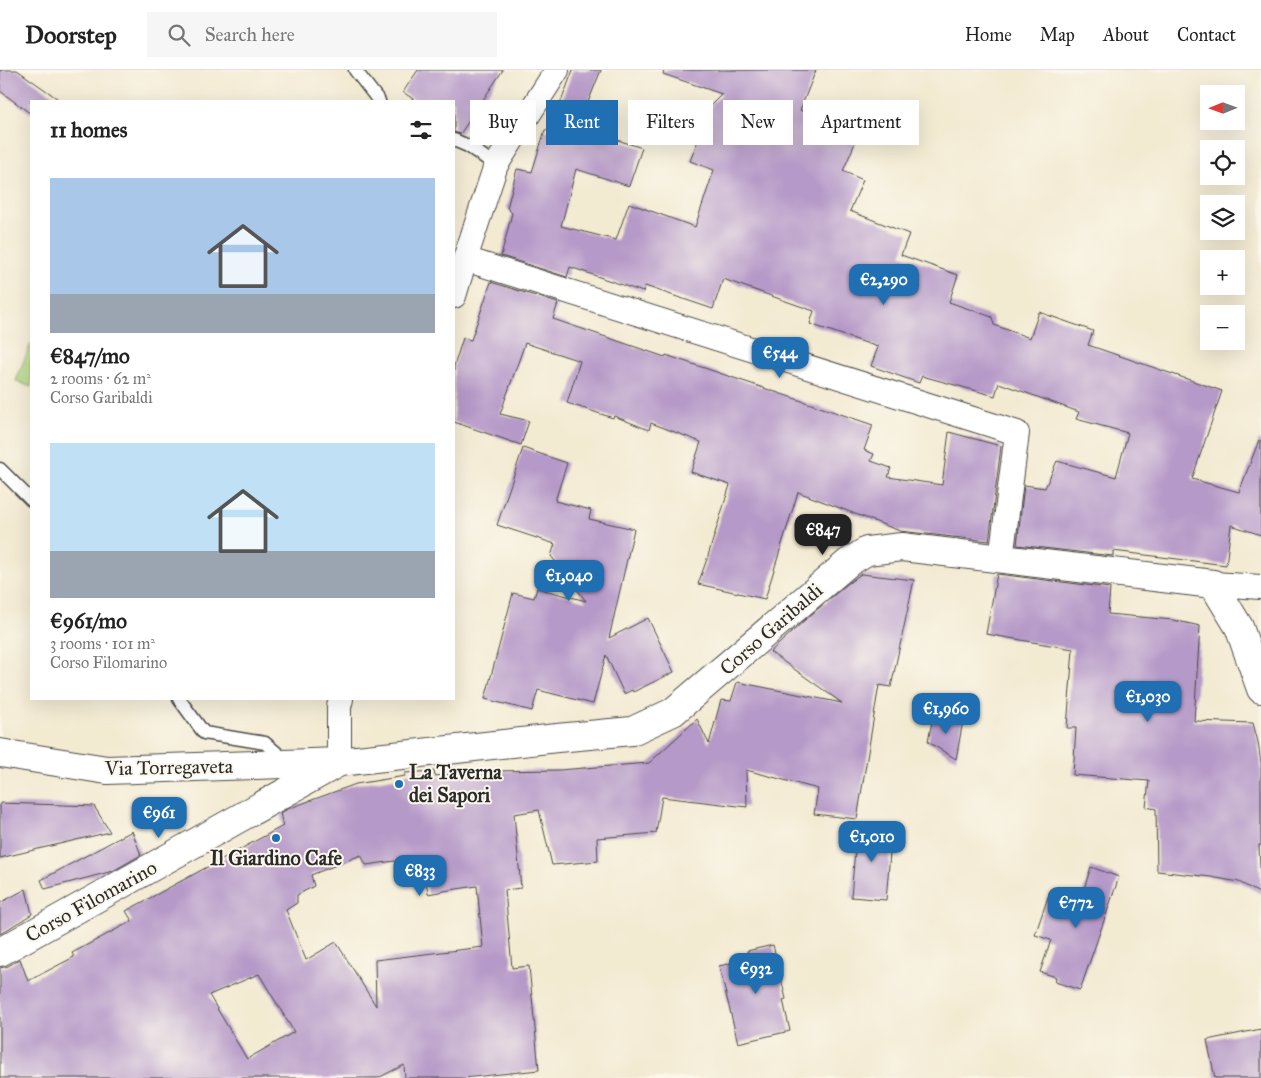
<!DOCTYPE html>
<meta charset="utf-8">
<style>
:root{--surface:#fff;--page:#f6f6f6;--text:#222;--muted:#767676;--line:#e0e0e0;--accent:#1f6fb2}
body{margin:0;font-family:"IM FELL Great Primer",serif;background:var(--page);color:var(--text);height:100vh;display:flex;flex-direction:column;font-size:19px;white-space:nowrap}
*{box-sizing:border-box;margin:0}
p{font-size:16px;color:var(--muted)}
.icon{flex:none;width:28px;height:28px;fill:none;stroke:currentColor;stroke-width:2;stroke-linecap:round;stroke-linejoin:round}
.map{position:relative;flex:1;overflow:hidden}
.sheet{position:absolute;left:30px;top:30px;width:425px;height:600px;display:flex;flex-direction:column;background:var(--surface);border-radius:0px;box-shadow:0 5px 20px #0002}
.sheet>*{flex:none}
.banner{position:absolute;left:470px;top:30px;width:475px;height:45px;display:flex;gap:10px}
.needle{width:32px;rotate:269deg}
.tools{position:absolute;left:1200px;top:15px;display:grid;gap:10px}
.tools a{display:grid;place-items:center;width:45px;height:45px;border-radius:0px;background:var(--surface);box-shadow:0 5px 20px #0002;font-size:25px}
.price{position:absolute;translate:-50% -42px;padding:0 11px;border-radius:10px;background:var(--accent);color:#fff;font-size:16px;line-height:32px;filter:drop-shadow(0 1px 2px #0008)}
.price::after{content:'';position:absolute;left:50%;top:30px;width:15px;height:11px;margin-left:-8px;background:inherit;clip-path:polygon(0 0,100% 0,50% 100%)}
.price.current{background:#222;color:#fff}
ul{padding:0;list-style:none}
li{display:grid;align-content:center;gap:10px;height:265px;padding:0 20px}
li span{display:grid;place-items:center;height:155px;border-radius:0px;color:#555}
li>.icon{margin-inline-start:auto}
span .icon{width:90px;height:90px;fill:#fffc;stroke-width:1}
li b{font-size:21px}
h2{display:flex;justify-content:space-between;align-items:center;height:60px;padding:0 20px;font-size:21px}
.chip{padding:0 18px;border-radius:0px;background:var(--surface);box-shadow:0 5px 20px #0002;font-size:18px;line-height:45px}
.chip.current{background:var(--accent);color:#fff}
header{display:flex;align-items:center;gap:30px;box-sizing:border-box;height:70px;padding:0 25px;background:var(--surface);border-bottom:1px solid var(--line)}
header strong{font-size:24px}
nav{display:flex;gap:28px;margin-inline-start:auto;font-size:18px}
.search{width:350px;height:45px;background:var(--page);display:flex;align-items:center;gap:12px;box-sizing:border-box;padding:0 18px;border-radius:0px;color:var(--muted);font-size:19px}
.map>svg:first-child{display:block}
.green{fill:#aed681;stroke:#6c8056}
.building{fill:#b599c8;fill-rule:evenodd}
.lines{fill:none;stroke-linecap:round;stroke-linejoin:round}
.lane-casing{stroke:#494844;stroke-width:15}
.street-casing{stroke:#494844;stroke-width:26}
.secondary-casing{stroke:#494844;stroke-width:30}
.lane{stroke:#fff;stroke-width:12}
.street{stroke:#fff;stroke-width:24}
.secondary{stroke:#fff;stroke-width:28}
.poi-dot{fill:#1f6fb2;stroke:#fbf7ec;stroke-width:2}
.labels{text-anchor:middle;dominant-baseline:central;stroke-width:4;stroke-linejoin:round;paint-order:stroke}
.street-label{font-size:20px;fill:#2b2b2b;stroke:#fbf7ec}
.poi-label{font-size:20px;font-weight:bold;fill:#2b2b2b;stroke:#fbf7ec;text-anchor:start}
</style>
<header>
<strong>Doorstep</strong>
<div class="search"><svg class="icon" aria-label="search" viewBox="0 0 24 24"><circle cx="10" cy="10" r="6"/><path d="M15 15l6 6"/></svg>Search here</div>
<nav><a>Home</a><a>Map</a><a>About</a><a>Contact</a></nav>
</header>
<div class="map">
<svg width="1261" height="1008" viewBox="0 0 1261 1008">
<rect width="100%" height="100%" fill="#fbf7ec"/>
<filter id="ink" filterUnits="userSpaceOnUse"><feTurbulence type="fractalNoise" baseFrequency=".02" numOctaves="2"/><feDisplacementMap in="SourceGraphic" scale="10" xChannelSelector="R" yChannelSelector="G"/><feConvolveMatrix kernelMatrix="1 2 1 2 8 2 1 2 1" color-interpolation-filters="sRGB"/></filter>
<filter id="wash" filterUnits="userSpaceOnUse"><feTurbulence type="fractalNoise" baseFrequency=".0096" numOctaves="4" result="noise"/><feDisplacementMap in="SourceGraphic" scale="20" xChannelSelector="R" yChannelSelector="G"/><feGaussianBlur stdDeviation="1.12" result="paint"/><feColorMatrix in="noise" values="0 0 0 0 0 0 0 0 0 0 0 0 0 0 0 0 0 1.4 0 .05"/><feComposite in="paint" operator="in"/></filter>
<g filter="url(#wash)">
<rect width="100%" height="100%" fill="#f3ead2"/>
<polygon class="green" points="31,273 31,317 16,311"/>
<g id="blocks">
<g class="building">
<polygon points="0,0 17,0 61,31 31,31 31,44 0,21"/>
<polygon points="418,0 503,0 460,64 454,62 454,31 416,31 403,22"/>
<polygon points="573,0 601,0 578,57 642,78 629,116 576,99 561,156 616,170 629,133 695,157 714,100 690,91 712,34 722,24 663,4 664,0 816,0 800,40 858,66 843,101 863,110 850,141 909,164 901,185 958,205 949,232 992,247 994,255 1030,268 1039,242 1093,261 1088,275 1222,321 1192,409 1239,422 1259,370 1261,371 1261,465 1231,455 1226,495 1113,481 1113,486 1017,475 1024,415 1045,418 1057,391 1116,407 1128,363 1076,349 1079,342 999,313 995,326 922,306 919,313 871,296 878,277 810,254 814,241 723,209 713,239 645,216 643,222 570,197 567,207 501,186 512,143 507,138 517,99 532,102 545,60 550,61"/>
<polygon points="491,212 558,233 553,249 665,287 666,285 873,355 864,380 874,384 871,391 891,398 888,407 942,415 949,362 1001,376 989,471 900,461 798,422 765,529 698,514 707,489 730,415 691,402 701,372 651,353 649,360 614,346 613,348 567,333 580,291 525,273 500,344 529,351 521,375 454,352 454,296 463,268 471,270"/>
<polygon points="523,378 567,393 555,431 591,440 589,449 634,459 609,568 648,548 674,602 633,622 632,620 624,624 606,585 593,634 538,620 532,641 485,629 513,523 534,528 537,518 586,531 551,486 555,474 497,455"/>
<path d="M 861,504 L 914,510 L 891,617 L 879,615 L 857,749 L 814,744 L 818,719 L 746,700 L 747,737 L 662,727 L 656,763 L 597,768 L 598,791 L 552,795 L 539,740 L 514,744 L 521,818 L 505,820 L 512,898 L 529,896 L 539,1000 L 463,1008 L 405,1008 L 404,995 L 378,1008 L 0,1008 L 0,898 L 8,896 L 20,889 L 28,911 L 74,887 L 72,883 L 132,851 L 126,841 L 283,756 L 280,743 L 290,738 L 356,714 L 405,706 L 405,703 L 434,701 L 435,706 L 493,700 L 493,701 L 559,700 L 649,693 L 697,649 L 709,674 L 721,630 L 731,631 L 737,612 L 842,633 L 770,582 L 806,549 L 846,515 ZM 361,785 L 366,795 L 395,791 L 403,803 L 424,798 L 428,824 L 450,820 L 477,816 L 483,877 L 375,890 L 376,936 L 336,872 L 306,890 L 286,840 L 297,833 L 297,825 L 314,816 L 311,805 ZM 259,904 L 294,962 L 247,989 L 209,925 Z"/>
<polygon points="997,504 1110,518 1108,544 1173,550 1200,556 1194,651 1253,653 1258,672 1261,693 1261,775 1259,775 1261,824 1239,812 1211,807 1157,801 1156,739 1146,737 1149,711 1073,705 1076,658 1067,658 1073,579 986,564"/>
<polygon points="933,646 963,651 956,689 928,672"/>
<polygon points="0,733 94,736 110,762 0,788"/>
<polygon points="857,756 892,759 886,830 851,827"/>
<polygon points="132,761 141,785 113,801 45,819 41,810"/>
<polygon points="1091,797 1119,807 1080,920 1055,912 1056,907 1040,902 1051,870 1035,865 1048,827 1078,837"/>
<polygon points="26,819 32,844 0,864 0,833"/>
<polygon points="773,875 786,929 783,930 790,961 738,973 719,896 749,889 747,881"/>
<polygon points="1261,959 1261,1008 1215,1008 1207,970"/>
</g>
</g>
</g>
<g filter="url(#ink)">
<use href="#blocks" fill-opacity="0" stroke="#494844" stroke-width="1"/>
<g class="lines">
<defs>
<g id="lane">
<polyline points="355,0 379,31"/>
<polyline points="454,70 468,76 496,95"/>
<polyline points="0,399 31,430"/>
<polyline points="179,629 204,663 265,673 285,690"/>
</g>
<g id="street">
<polyline points="465,189 1017,363 1001,489"/>
<polyline points="454,226 465,189 496,95 557,0"/>
<polyline points="1213,514 1261,517"/>
<polyline points="339,692 339,637 341,629"/>
</g>
<g id="secondary">
<polyline points="0,683 107,700 339,692 557,668 632,661 673,642 849,492 867,481 902,477 1213,514 1239,557 1261,619"/>
<polyline points="0,882 336,694"/>
</g>
</defs>
<use href="#lane" class="lane-casing"/>
<use href="#street" class="street-casing"/>
<use href="#secondary" class="secondary-casing"/>
<use href="#lane" class="lane"/>
<use href="#street" class="street"/>
<use href="#secondary" class="secondary"/>
</g>
</g>
<g class="poi-dot">
<circle cx="399" cy="714" r="5"/>
<circle cx="276" cy="768" r="5"/>
</g>
<g class="labels">
<g class="street-label">
<text transform="translate(771 559) rotate(-41)">Corso Garibaldi</text>
<text transform="translate(169 697) rotate(-1)">Via Torregaveta</text>
<text transform="translate(91 831) rotate(-29)">Corso Filomarino</text>
</g>
<g class="poi-label">
<text x="409" y="702">La Taverna<tspan x="409" dy="23">dei Sapori</tspan></text>
<text x="276" y="788" text-anchor="middle">Il Giardino Cafe</text>
</g>
</g>
</svg>
<div class="tools">
<a><svg class="needle" viewBox="-14 -14 28 28"><path d="M0-13l5 13h-10z" fill="#e53935"/><path d="M0 13l5-13h-10z" fill="#767676"/></svg></a>
<a><svg class="icon" aria-label="locate" viewBox="0 0 24 24"><circle cx="12" cy="12" r="6"/><path d="M12 2v4M12 18v4M2 12h4M18 12h4"/></svg></a>
<a><svg class="icon" aria-label="layers" viewBox="0 0 24 24"><path d="M12 4l9 5-9 5-9-5zM3 14l9 5 9-5"/></svg></a>
<a>+</a>
<a>−</a>
</div>
<b class="price" style="left:884px;top:236px">€2,290</b>
<b class="price" style="left:780px;top:309px">€544</b>
<b class="price current" style="left:823px;top:486px">€847</b>
<b class="price" style="left:569px;top:532px">€1,040</b>
<b class="price" style="left:1148px;top:653px">€1,030</b>
<b class="price" style="left:946px;top:665px">€1,960</b>
<b class="price" style="left:159px;top:769px">€961</b>
<b class="price" style="left:872px;top:793px">€1,010</b>
<b class="price" style="left:420px;top:827px">€833</b>
<b class="price" style="left:1076px;top:859px">€772</b>
<b class="price" style="left:756px;top:925px">€932</b>
<div class="banner">
<a class="chip">Buy</a>
<a class="chip current">Rent</a>
<a class="chip">Filters</a>
<a class="chip">New</a>
<a class="chip">Apartment</a>
</div>
<section class="sheet">
<h2>11 homes<svg class="icon" aria-label="filters" viewBox="0 0 24 24"><path d="M4 7h16M4 17h16"/><circle cx="9" cy="7" r="2"/><circle cx="15" cy="17" r="2"/></svg></h2>
<ul>
<li><span style="background:linear-gradient(#a9c7e8 75%,#9aa5b1 0)"><svg class="icon" aria-label="home" viewBox="0 0 24 24"><path d="M3 11l9-7 9 7M6 9v11h12V9"/></svg></span><div><b>€847/mo</b><p>2 rooms · 62 m²</p><p>Corso Garibaldi</p></div></li>
<li><span style="background:linear-gradient(#bfe0f5 70%,#9aa5b1 0)"><svg class="icon" aria-label="home" viewBox="0 0 24 24"><path d="M3 11l9-7 9 7M6 9v11h12V9"/></svg></span><div><b>€961/mo</b><p>3 rooms · 101 m²</p><p>Corso Filomarino</p></div></li>
</ul>
</section>
</div>
